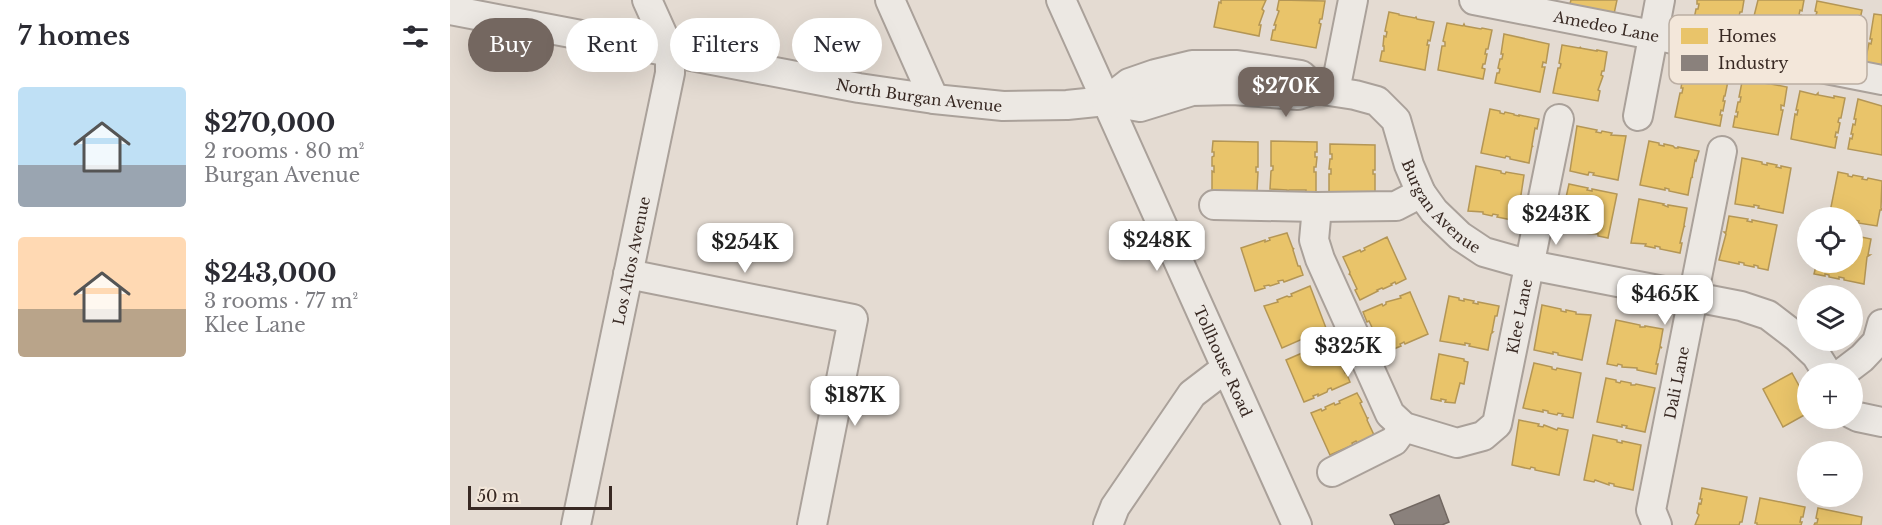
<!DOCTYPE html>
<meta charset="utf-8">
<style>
:root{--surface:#fff;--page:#f7f7f7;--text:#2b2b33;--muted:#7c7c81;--accent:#746760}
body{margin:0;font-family:"Libre Baskerville",serif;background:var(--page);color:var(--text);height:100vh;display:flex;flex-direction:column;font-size:22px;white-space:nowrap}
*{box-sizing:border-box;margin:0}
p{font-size:20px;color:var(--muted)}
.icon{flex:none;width:33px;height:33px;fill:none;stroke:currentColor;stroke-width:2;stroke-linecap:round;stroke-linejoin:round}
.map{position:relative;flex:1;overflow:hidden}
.sheet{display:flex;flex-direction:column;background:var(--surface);width:450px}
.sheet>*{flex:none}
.guide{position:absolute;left:18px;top:18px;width:570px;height:54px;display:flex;gap:12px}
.fabs{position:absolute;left:1347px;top:207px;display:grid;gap:12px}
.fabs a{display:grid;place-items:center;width:66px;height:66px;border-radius:50%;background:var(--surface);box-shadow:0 6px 24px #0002;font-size:30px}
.scale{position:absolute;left:18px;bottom:15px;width:144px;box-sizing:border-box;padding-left:6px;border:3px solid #382923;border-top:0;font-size:16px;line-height:21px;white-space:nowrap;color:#382923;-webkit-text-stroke:4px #f3e7da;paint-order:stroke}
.price{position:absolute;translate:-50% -51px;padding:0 14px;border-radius:12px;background:#fff;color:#222;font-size:20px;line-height:39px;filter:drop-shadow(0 2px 3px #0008)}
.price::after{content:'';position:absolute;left:50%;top:36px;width:18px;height:14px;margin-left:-9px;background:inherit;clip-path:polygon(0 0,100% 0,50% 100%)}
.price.on{background:var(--accent);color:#fff}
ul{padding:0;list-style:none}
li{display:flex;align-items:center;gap:18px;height:150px;padding:0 18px}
li span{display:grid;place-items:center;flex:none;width:168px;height:120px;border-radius:6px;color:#555}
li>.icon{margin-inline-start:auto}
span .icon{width:72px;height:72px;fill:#fffc;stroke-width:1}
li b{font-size:26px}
h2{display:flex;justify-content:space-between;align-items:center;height:72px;padding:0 18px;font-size:26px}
.pill{padding:0 21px;border-radius:27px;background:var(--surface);box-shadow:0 6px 24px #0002;font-size:21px;line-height:54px}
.pill.on{background:var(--accent);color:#fff}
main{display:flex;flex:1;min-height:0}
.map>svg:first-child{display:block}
.homes{fill:#e9c46a;stroke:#b49655;stroke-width:1.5}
.industry{fill:#8a817c;stroke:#716761;stroke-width:1.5}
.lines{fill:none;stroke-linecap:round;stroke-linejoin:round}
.minor-casing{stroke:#aaa19a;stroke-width:32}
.minor{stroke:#ece8e3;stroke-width:28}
.labels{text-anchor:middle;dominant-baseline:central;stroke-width:6;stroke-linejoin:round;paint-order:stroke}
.street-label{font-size:15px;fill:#382923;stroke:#f3e7da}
.key{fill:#f3e7da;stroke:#bbaea3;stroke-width:1.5}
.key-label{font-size:16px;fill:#382923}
</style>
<main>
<section class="sheet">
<h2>7 homes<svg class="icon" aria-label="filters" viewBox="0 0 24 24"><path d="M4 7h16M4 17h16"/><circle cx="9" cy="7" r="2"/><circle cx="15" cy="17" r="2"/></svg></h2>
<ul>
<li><span style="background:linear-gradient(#bfe0f5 65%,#9aa5b1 0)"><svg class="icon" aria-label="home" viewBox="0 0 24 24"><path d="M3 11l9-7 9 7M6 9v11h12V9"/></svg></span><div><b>$270,000</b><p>2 rooms · 80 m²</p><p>Burgan Avenue</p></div></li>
<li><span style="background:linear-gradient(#ffd9b3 60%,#b9a48a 0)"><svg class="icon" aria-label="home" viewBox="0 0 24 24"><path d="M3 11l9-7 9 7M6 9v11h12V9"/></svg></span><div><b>$243,000</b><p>3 rooms · 77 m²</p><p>Klee Lane</p></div></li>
</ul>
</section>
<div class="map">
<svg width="1432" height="525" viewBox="0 0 1432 525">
<rect width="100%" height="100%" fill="#e4dbd2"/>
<g class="homes">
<polygon points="771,0 816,0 812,9 814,11 809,25 811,25 809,36 764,27 769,2 771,3"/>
<polygon points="829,0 875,1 872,19 870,19 869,23 871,24 866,48 821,40 823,30 825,30 826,25 824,25 829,11 827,10"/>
<polygon points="1121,0 1167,0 1164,14 1119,7"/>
<polygon points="1247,0 1294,0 1292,12 1290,12 1289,16 1291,17 1287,35 1271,32 1271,34 1269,32 1253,29 1252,31 1242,29 1246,9 1248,9 1249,4 1247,4"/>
<polygon points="1308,0 1354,0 1352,11 1350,10 1349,15 1351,15 1349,25 1347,25 1346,30 1348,30 1344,50 1334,48 1334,46 1318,43 1318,45 1316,43 1300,39 1303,21 1305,21 1306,17 1304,16"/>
<polygon points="1367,1 1412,10 1407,34 1405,34 1404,39 1406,39 1402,58 1386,54 1384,56 1385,54 1368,51 1368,53 1357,51 1361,31 1363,31 1364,26 1362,26 1367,12 1365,11"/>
<polygon points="939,12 949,14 949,15 965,18 966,17 967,19 984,22 980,41 978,40 977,45 979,45 975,70 930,61 932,51 934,51 934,46 933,46 934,36 936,37 937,32 935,31"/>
<polygon points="1424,14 1432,15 1432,67 1432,65 1415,62 1419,43 1421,44 1422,39 1420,39"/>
<polygon points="997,23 1013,26 1014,24 1015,26 1031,29 1032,28 1042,30 1038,49 1036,49 1035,54 1037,54 1035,64 1033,64 1032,68 1035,69 1033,79 988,70 992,46 995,46 995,42 993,41"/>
<polygon points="1054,34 1099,44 1096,63 1093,62 1092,67 1095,67 1090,92 1045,83 1047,73 1049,73 1050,69 1048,68 1050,59 1052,59 1053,54 1051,54"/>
<polygon points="1112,45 1129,48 1131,47 1130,48 1147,51 1147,50 1157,52 1154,71 1152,71 1151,75 1153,76 1148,90 1150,91 1148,101 1103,93 1108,68 1110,68 1111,64 1109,63"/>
<polygon points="1234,69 1251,72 1253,71 1253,73 1269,76 1269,74 1279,76 1275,96 1274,96 1273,101 1275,101 1273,111 1271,110 1270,115 1272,115 1270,126 1225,117 1230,93 1232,93 1233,88 1231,88"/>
<polygon points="1293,77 1303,79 1303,81 1319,84 1319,82 1321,84 1337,87 1334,106 1331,105 1331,110 1333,110 1328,135 1283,127 1285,116 1287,117 1288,112 1286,112 1288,102 1290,102 1291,97 1289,97"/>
<polygon points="1350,91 1366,95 1368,93 1368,95 1384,98 1384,96 1395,98 1391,118 1389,118 1388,122 1390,123 1388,133 1386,132 1385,137 1387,137 1385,148 1341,139 1345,114 1347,115 1348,110 1346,110"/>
<polygon points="1408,99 1432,106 1432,155 1398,149 1400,138 1402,139 1403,134 1401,134 1403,124 1405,125 1406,119 1404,119"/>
<polygon points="1040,109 1050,111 1050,113 1054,114 1055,112 1064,114 1064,115 1069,116 1069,115 1089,119 1087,129 1085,128 1082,145 1083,147 1082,146 1079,163 1060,159 1060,157 1056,156 1055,158 1031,153"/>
<polygon points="1127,126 1147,130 1146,132 1151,133 1152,131 1162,133 1161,135 1176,136 1168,180 1143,175 1144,173 1139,172 1138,175 1120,171"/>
<polygon points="763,141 808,142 808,167 806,167 806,172 808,172 807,191 762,192 762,171 764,172 764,166 762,166 762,157 764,156 764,152 762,152"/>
<polygon points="821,141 867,142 867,152 865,152 865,157 867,157 866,167 864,167 864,172 866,172 866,192 856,192 856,190 839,190 837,192 837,190 820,189 821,171 823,170 823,166 821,166"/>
<polygon points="1199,141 1209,143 1209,145 1214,146 1214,144 1223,146 1225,148 1228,148 1228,147 1249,151 1246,161 1245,160 1242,177 1243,177 1241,178 1238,195 1219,191 1219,189 1215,188 1215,190 1190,185"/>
<polygon points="880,144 925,145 925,170 923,170 923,174 925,174 925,193 879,194 879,174 881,174 881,169 879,169 880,159 882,159 882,154 880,154"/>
<polygon points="1292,158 1312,162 1312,164 1317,165 1317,163 1327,165 1326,167 1331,168 1331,166 1341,168 1333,213 1308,208 1309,206 1304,205 1304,207 1285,204"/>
<polygon points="1026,166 1051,171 1051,173 1055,174 1056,172 1074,175 1067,221 1047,217 1048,215 1043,214 1042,216 1033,214 1033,212 1018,211"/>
<polygon points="1388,172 1398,174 1398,176 1402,177 1403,175 1413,177 1412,179 1417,180 1418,178 1432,181 1431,208 1432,210 1430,210 1427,226 1408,223 1409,221 1404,220 1402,222 1402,218 1379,217"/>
<polygon points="1119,184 1138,188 1137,190 1142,191 1142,189 1167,194 1158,238 1148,236 1148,234 1133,233 1134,231 1129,230 1128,232 1109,229"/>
<polygon points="1189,199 1214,204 1213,205 1218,207 1218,205 1237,208 1234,225 1235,227 1234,226 1230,243 1232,243 1230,253 1210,249 1210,247 1205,246 1205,248 1195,246 1196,244 1181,243"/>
<polygon points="1279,216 1298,219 1297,221 1302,222 1302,220 1327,225 1318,270 1308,268 1308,266 1304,265 1304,267 1294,265 1294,263 1289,262 1289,264 1269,260 1276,234 1274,232 1276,232"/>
<polygon points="837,233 843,249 844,248 843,250 848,266 850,266 853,275 834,282 833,280 828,281 829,283 820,286 819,285 814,286 815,288 805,291 791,248 815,240 815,242 820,240 819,238"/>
<polygon points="1402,235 1421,239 1418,255 1420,255 1417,257 1414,284 1394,280 1394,278 1389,277 1389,279 1379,277 1379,275 1375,274 1375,276 1364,274 1367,262 1402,262"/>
<polygon points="937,237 956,279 946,284 945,282 941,284 942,285 933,289 932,288 927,290 928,291 910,300 905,290 907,289 900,274 899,275 900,272 893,257 910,250 911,252 915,250 914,248"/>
<polygon points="860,286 876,328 859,335 858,334 854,336 855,338 832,348 814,306 828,302 827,300 837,296 839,297 842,296 841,294"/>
<polygon points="960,292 978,334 955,344 954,342 950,344 951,346 934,353 927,338 925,339 926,336 919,321 917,322 913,312 932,304 933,306 936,304 936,302 951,298 950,296"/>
<polygon points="999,296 1009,298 1009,300 1014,301 1014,299 1024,301 1023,303 1028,304 1028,302 1049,306 1047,316 1045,316 1042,332 1043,332 1041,334 1038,350 1019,346 1020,344 1015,343 1015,345 990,341"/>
<polygon points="1092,305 1111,309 1111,311 1116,312 1116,310 1126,312 1126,314 1141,315 1132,360 1108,355 1108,353 1103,352 1103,354 1084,350"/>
<polygon points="1166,320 1190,325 1190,327 1195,327 1195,326 1213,329 1210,346 1212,348 1210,347 1206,364 1208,364 1206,374 1187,370 1187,368 1172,367 1172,365 1168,364 1167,366 1157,364"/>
<polygon points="880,341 887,356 889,357 888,358 895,373 896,372 900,382 882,390 881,388 878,389 877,392 868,396 868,394 863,396 864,398 854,402 836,360 859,350 860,352 864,350 863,348"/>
<polygon points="989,354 1014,359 1014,361 1018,362 1014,384 1010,383 1005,403 995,402 996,400 991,399 991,401 981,399"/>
<polygon points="1084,363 1102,367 1102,369 1106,370 1107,368 1131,373 1123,418 1112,416 1113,414 1108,413 1107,415 1098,413 1098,411 1093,410 1093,412 1073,408"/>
<polygon points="1342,373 1358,402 1358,413 1333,427 1313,389"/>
<polygon points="1156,378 1166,380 1166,382 1170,383 1171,381 1181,383 1181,385 1185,385 1186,384 1205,388 1195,432 1176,428 1177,426 1172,425 1172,427 1147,422"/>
<polygon points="907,393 912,402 910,403 917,418 918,418 917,420 924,435 907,443 906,441 902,443 903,445 880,455 861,413 871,409 872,411 876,409 875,407 884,403 885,405 890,403 889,401"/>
<polygon points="1069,420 1089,424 1088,426 1093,427 1094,425 1107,430 1108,428 1118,430 1109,475 1085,470 1085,468 1081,467 1080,469 1062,465"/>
<polygon points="1143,435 1167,440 1167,442 1172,443 1172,441 1191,445 1183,490 1164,486 1164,484 1159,483 1159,485 1145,480 1144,482 1134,480"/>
<polygon points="1252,488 1297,497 1292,522 1290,522 1289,525 1245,525 1249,515 1247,513 1249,503 1251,504 1252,499 1250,499"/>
<polygon points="1310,498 1355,507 1353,517 1351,517 1350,522 1352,522 1351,525 1307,525 1307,523 1305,523"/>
<polygon points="1368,508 1412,517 1411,525 1364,525 1365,523 1367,523 1368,519 1366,518"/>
</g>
<polygon class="industry" points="989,495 999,522 992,525 945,525 940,515"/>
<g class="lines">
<defs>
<g id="minor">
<polyline points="440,0 484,99"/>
<path id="s1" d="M 611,0 L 847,525"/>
<path id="s2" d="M 1024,0 L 1432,80"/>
<path id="s3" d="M 0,10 L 409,88 L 484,99 L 553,106 L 617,105 L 656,101 L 690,107 L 742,91 L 783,90 L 848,95 L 866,89 L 905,95 L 927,101 L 946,120 L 959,165 L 971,193 L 984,211 L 1010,236 L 1034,252 L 1080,265 L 1291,306 L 1318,315 L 1348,338 L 1366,355 L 1378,374"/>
<polyline points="885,91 903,0"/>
<polyline points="656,101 679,83 705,74 742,65 787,65 851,75 866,89"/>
<polyline points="1188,116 1210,0"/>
<polyline points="764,205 867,207 946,206 971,193"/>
<path id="s4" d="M 867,207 L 864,240 L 870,259 L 940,414 L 954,427 L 1007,443 L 1033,436 L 1047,424 L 1109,119"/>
<polyline points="178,274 403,319 362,525"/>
<polyline points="1391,374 1412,358 1427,342 1432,324"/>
<polyline points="1402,414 1408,417 1432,422"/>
<polyline points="882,472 944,441 954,427"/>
<path id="s5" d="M 126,525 L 220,73 L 220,51 L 197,0"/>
<polyline points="658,525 665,507 742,394 776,368"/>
<path id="s6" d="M 1207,525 L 1201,510 L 1272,151"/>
</g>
</defs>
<use href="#minor" class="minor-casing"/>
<use href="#minor" class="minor"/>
</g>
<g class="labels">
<g class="street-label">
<text stroke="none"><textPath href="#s2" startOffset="135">Amedeo Lane</textPath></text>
<text stroke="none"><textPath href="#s3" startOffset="477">North Burgan Avenue</textPath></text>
<text stroke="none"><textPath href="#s3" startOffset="1068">Burgan Avenue</textPath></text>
<text stroke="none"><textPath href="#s5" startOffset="270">Los Altos Avenue</textPath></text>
<text stroke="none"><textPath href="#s4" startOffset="453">Klee Lane</textPath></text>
<text stroke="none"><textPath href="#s1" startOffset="396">Tollhouse Road</textPath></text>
<text stroke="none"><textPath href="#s6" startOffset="146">Dali Lane</textPath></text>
</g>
</g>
<rect x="1219" y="15" width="198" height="69" rx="9" class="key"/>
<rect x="1231" y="28" width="27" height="16" fill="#e9c46a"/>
<rect x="1231" y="55" width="27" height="16" fill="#8a817c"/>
<g class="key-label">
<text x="1268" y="42">Homes</text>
<text x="1268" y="69">Industry</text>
</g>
</svg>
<div class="fabs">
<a><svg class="icon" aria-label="locate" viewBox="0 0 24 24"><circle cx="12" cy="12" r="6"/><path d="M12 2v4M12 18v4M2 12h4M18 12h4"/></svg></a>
<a><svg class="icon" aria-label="layers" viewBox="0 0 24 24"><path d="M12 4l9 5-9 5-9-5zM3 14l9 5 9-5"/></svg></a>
<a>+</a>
<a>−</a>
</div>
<div class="scale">50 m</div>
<b class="price on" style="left:836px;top:118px">$270K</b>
<b class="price" style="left:1106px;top:246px">$243K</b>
<b class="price" style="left:707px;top:272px">$248K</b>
<b class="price" style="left:295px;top:274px">$254K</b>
<b class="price" style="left:1215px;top:326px">$465K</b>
<b class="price" style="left:898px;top:378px">$325K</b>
<b class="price" style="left:405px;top:427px">$187K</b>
<div class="guide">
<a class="pill on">Buy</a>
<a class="pill">Rent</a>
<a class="pill">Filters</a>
<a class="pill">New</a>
</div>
</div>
</main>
